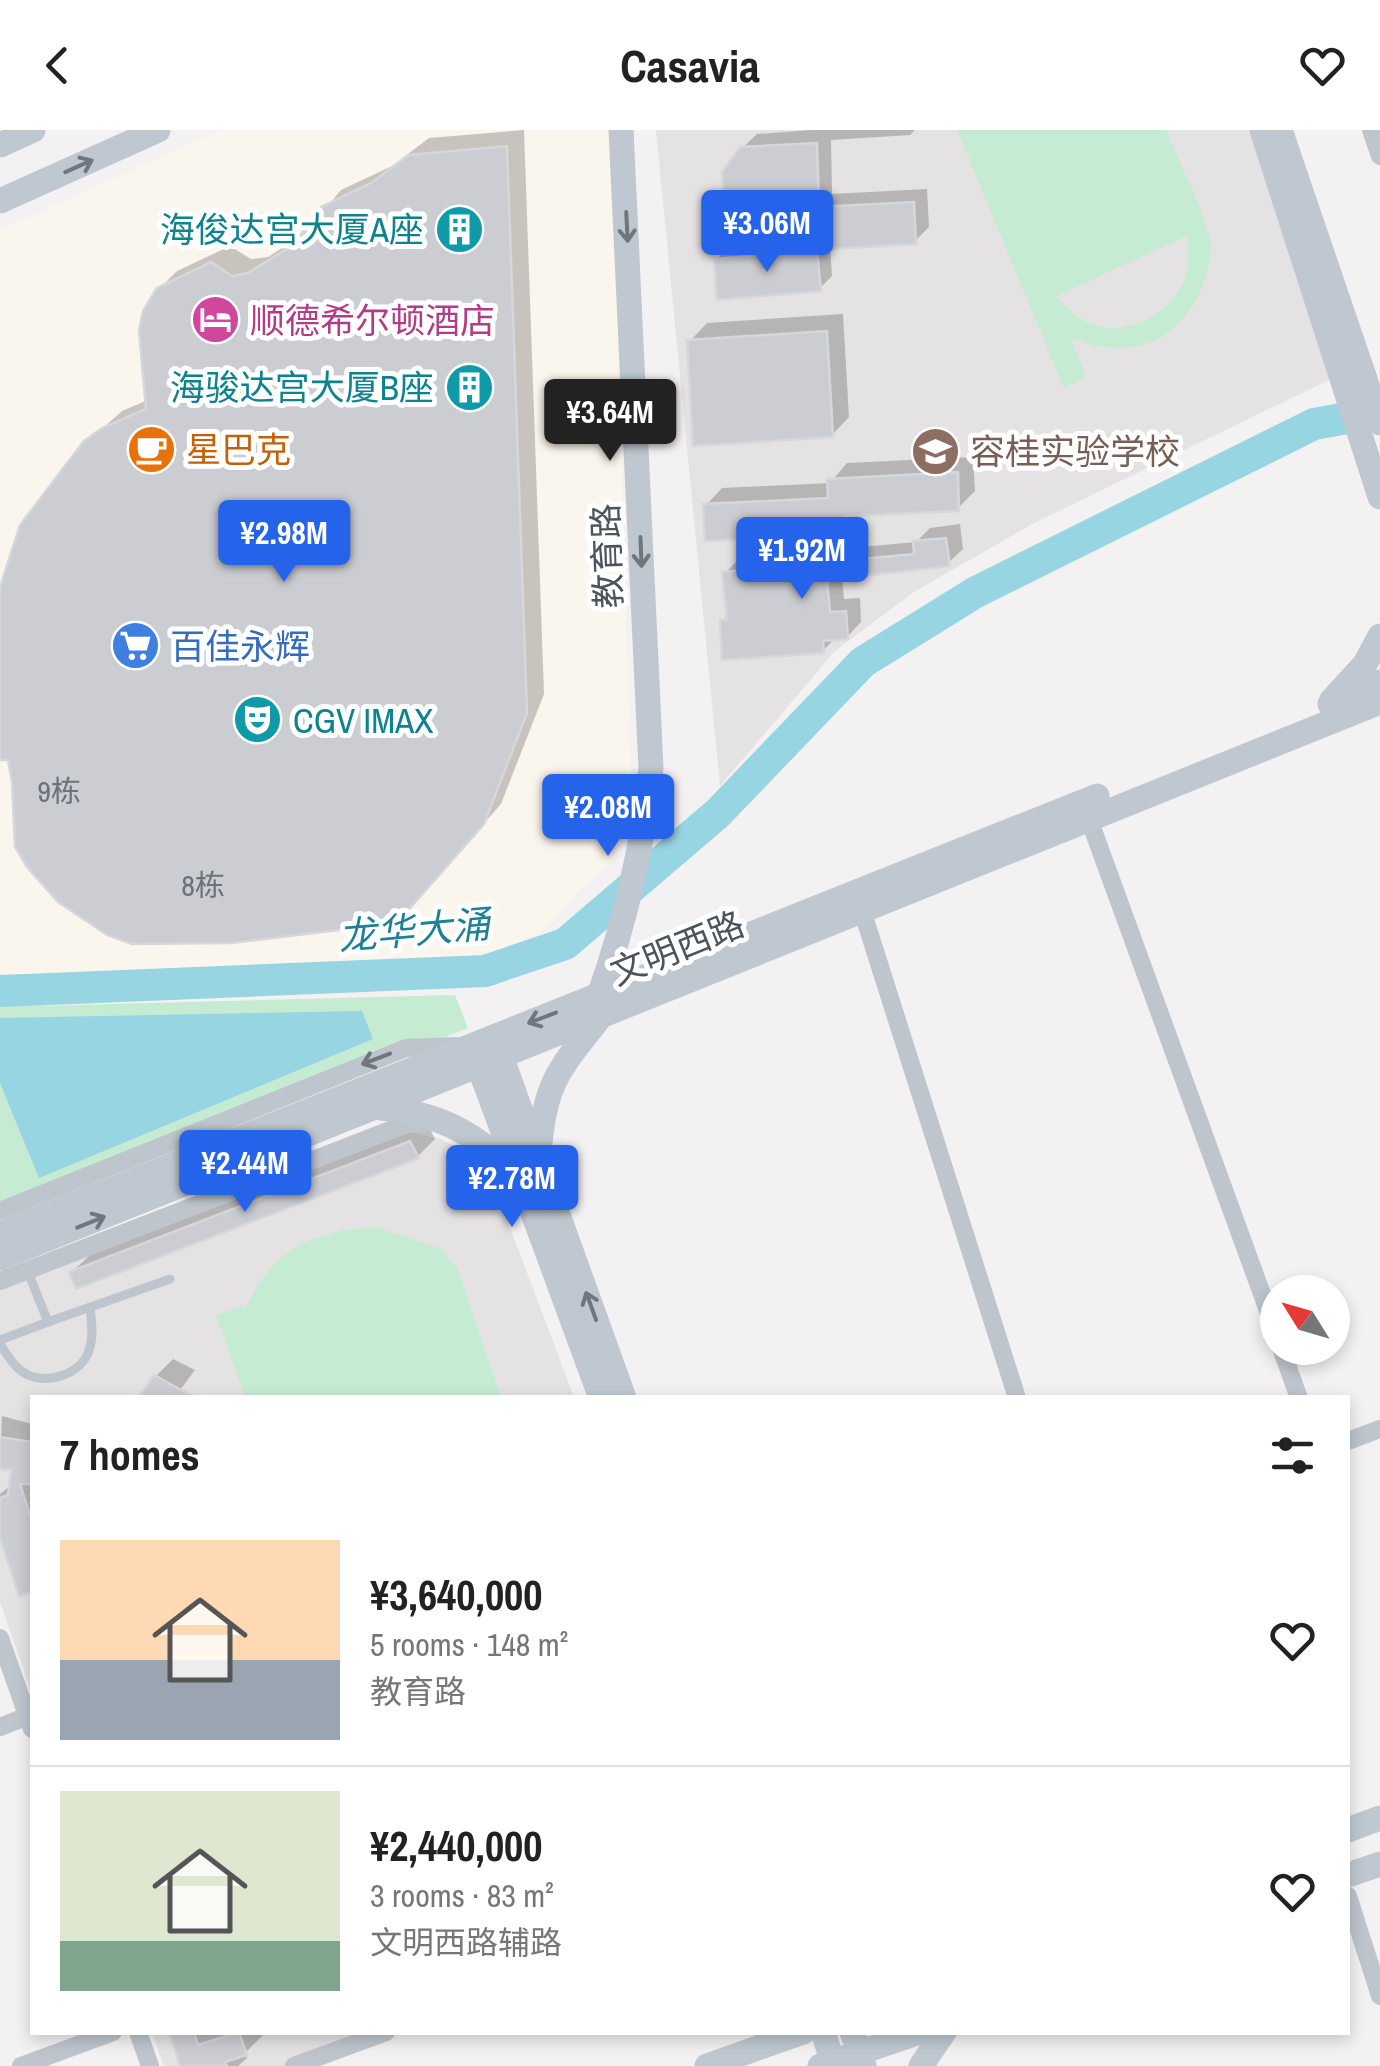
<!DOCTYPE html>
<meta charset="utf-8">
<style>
:root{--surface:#fff;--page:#f2f2f2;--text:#222;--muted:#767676;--line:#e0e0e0;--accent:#2563eb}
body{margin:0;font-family:"Archivo Narrow","Noto Sans SC",sans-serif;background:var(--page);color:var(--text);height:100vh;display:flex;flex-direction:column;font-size:38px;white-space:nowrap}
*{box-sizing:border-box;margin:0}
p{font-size:32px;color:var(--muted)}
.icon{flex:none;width:55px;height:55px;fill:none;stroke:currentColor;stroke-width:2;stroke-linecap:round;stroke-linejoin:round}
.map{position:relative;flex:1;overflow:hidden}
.side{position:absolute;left:30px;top:1265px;width:1320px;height:640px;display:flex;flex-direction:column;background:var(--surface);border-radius:0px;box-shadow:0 5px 15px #0003}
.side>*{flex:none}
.needle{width:65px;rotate:307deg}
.tools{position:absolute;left:1260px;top:1145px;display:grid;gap:20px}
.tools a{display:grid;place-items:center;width:90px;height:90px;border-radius:50%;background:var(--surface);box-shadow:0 5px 15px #0003;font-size:50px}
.price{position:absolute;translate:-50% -85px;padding:0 22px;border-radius:10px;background:var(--accent);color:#fff;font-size:32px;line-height:65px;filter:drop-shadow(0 2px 5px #0008)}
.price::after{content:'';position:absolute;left:50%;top:60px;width:30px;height:22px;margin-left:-15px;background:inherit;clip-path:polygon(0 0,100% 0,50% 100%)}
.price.selected{background:#222;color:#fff}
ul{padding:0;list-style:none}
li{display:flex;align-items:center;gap:30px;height:250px;padding:0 30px}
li+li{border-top:2px solid var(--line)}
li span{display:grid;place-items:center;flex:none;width:280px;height:200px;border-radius:0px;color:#555}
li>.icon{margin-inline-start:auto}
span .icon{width:120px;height:120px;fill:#fffc;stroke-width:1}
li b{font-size:42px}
h2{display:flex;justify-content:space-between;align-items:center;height:120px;padding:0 30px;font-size:42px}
header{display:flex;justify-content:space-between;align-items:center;height:130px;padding:0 30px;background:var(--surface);font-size:45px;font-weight:800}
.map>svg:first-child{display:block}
.commercial{fill:#fbf6ed}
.education{fill:#e4e2e2}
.green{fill:#c5ebd2;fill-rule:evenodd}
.water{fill:#98d5e2}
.shadow{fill:#0003}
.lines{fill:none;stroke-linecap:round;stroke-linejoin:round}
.river{stroke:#98d5e2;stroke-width:32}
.building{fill:#cbcdd3;stroke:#d6d7db;stroke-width:2.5}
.lane{stroke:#bec5cc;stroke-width:9}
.street{stroke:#bec5cc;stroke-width:18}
.secondary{stroke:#bfc8d0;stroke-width:25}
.oneway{stroke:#6e777f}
.oneway2{stroke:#6e767e}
.labels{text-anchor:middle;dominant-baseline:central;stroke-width:10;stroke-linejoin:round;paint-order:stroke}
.number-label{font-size:30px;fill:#6b727a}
.culture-label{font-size:35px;fill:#0d838f;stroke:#fff;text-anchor:end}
.hotel-label{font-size:35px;fill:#b23c85;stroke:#fff;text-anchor:start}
.food-label{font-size:35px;fill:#c56008;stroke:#fff;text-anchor:start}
.education-label{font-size:35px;fill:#785e54;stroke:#fff;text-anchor:start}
.street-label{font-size:35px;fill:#4b545c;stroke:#fff}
.shop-label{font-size:35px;fill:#366cbe;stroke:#fff;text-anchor:start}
.water-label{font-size:38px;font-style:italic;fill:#1d8095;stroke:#fff}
</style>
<header><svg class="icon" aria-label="back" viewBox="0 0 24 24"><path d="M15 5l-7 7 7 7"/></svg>Casavia<svg class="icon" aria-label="heart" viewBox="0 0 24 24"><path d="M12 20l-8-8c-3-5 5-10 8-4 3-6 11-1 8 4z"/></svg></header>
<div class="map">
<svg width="1380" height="1936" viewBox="0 0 1380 1936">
<rect width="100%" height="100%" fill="#f3f1f1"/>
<polygon class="commercial" points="220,0 612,0 631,655 619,724 578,761 548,797 496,824 347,837 29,851 0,847 0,100"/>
<g class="education">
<polygon points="656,0 1252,0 1331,249 1034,393 914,462 835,521 720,656"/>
<polygon points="402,1000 441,1009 486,1034 574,1267 32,1268 32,1564 0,1472 0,1156"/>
<polygon points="152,1903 383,1903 293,1936 164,1936"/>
</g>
<g class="green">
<path d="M 957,0 L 1166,0 C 1178,30 1203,78 1210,108 C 1213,124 1206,147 1200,161 C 1175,218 1125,228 1071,209 L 1086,247 L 1064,258 ZM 1187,106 C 1188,115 1189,128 1188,137 C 1179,184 1120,215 1079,188 C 1071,182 1063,173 1056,166 Z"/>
<polygon points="0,847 29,851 32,876 455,865 468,898 0,1087"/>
<path d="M 376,1097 L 441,1119 L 458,1140 L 501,1267 L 245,1267 L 216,1185 L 243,1176 L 245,1180 C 271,1120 313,1100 376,1097 Z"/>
</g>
<polygon class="water" points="362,881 373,909 39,1048 0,953 0,888"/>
<g class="shadow">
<polygon points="524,0 544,564 501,674 423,763 10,628 0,627 0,462 86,313 122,281 148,270 159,159 177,141 230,116 251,129 268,127 304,104 341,60 392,36 429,8"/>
<polygon points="811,0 915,0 910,5 831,10 832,64 927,59 929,97 915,111 830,117 832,146 820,158 716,130 729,117 815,110 813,75 734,26 757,4"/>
<polygon points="843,184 849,287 832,305 690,211 707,193"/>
<polygon points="973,327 975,361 958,378 860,385 843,402 706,375 722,358 830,353 847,333"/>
<polygon points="960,394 963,419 948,433 842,445 844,469 860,468 861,492 847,507 836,507 823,521 722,491 729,484 725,443 740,428 916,412 930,398"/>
<polygon points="428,995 435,1009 418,1026 72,1142 90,1125"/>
<polygon points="173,1229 195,1240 174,1268 156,1246"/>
<polygon points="2,1286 32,1294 32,1459 21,1463 0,1400 0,1364 12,1354 13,1341 0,1337"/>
<polygon points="171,1902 262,1902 263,1905 245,1923 247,1928 238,1936 182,1936"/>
</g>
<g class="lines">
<polyline class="river" points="0,861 485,841 565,814 718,683 863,532 976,462 1314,294 1380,282"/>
</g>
<g class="building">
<polygon points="817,13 819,77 914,72 916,114 813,120 811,77 742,80 723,60 722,42 740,17"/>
<polygon points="507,16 527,583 484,694 405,784 348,799 230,813 132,814 107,805 58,772 27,737 15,717 12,652 8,630 0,630 0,457 20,395 84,311 102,298 146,279 139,200 143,181 157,158 211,132 232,146 248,143 293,115 321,77 371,53 409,25"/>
<polygon points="817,120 821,161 717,170 714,129"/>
<polygon points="827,201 833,307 693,316 687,210"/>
<polygon points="958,342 959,381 844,386 844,404 705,411 703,374 828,368 827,349"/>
<polygon points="946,408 950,436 827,450 830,482 846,481 848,509 823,511 824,523 722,530 720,490 727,490 722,442 914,424 913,411"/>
<polygon points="410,1011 419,1028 76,1159 69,1142"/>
<polygon points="154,1245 196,1268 138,1268"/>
<polygon points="0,1307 32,1312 32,1354 20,1354 32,1391 32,1462 19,1466 0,1408 0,1368 8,1365 11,1340 0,1339"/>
<polygon points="169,1902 194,1902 198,1915 239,1902 247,1925 225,1932 227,1936 180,1936"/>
</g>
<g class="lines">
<g class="lane">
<polyline points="48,1192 170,1149"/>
<polyline points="0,1210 48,1192 28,1142"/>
<path d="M 0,1214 C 7,1225 14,1237 26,1244 C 49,1256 84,1243 90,1217 C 94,1204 91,1189 90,1177"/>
</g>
<g class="street">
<polyline points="1371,0 1380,26"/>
<polyline points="1089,689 1278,1208"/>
<polyline points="862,780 1017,1268"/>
<polyline points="0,1081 406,918 456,916"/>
<polyline points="0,1151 406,994 430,992"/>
<polyline points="1281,1218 1299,1268"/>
<polyline points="1348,1311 1380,1299"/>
<polyline points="0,1508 32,1599"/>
<polyline points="0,1597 28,1586"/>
<polyline points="1348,1766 1380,1866"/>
<polyline points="138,1902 150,1936"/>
<polyline points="21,1936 113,1902"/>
<polyline points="294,1936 386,1902"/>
</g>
<g class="secondary">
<polyline points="1262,0 1380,367"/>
<polyline points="1280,0 1380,293"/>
<polyline points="0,15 33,0"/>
<polyline points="0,71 158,0"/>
<polyline points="1332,570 1365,534 1380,506"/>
<polyline points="1330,574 1380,552"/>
<path d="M 599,866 C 625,792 643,716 651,638 L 621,0"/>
<polyline points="497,915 624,1268"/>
<polyline points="473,920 601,1268"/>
<path d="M 381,978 C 445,984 469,1004 519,1041"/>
<path d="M 539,1023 C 545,955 556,942 598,890"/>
<polyline points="0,1104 1097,666"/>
<polyline points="0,1128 1380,572"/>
<polyline points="1348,1700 1380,1688"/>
<polyline points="1348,1745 1380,1734"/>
<polyline points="823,1902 834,1936"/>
<polyline points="852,1902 864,1936"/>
<polyline points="707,1936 803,1902"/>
<polyline points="820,1936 920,1902"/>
<polyline points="921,1936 944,1902"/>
</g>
</g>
<defs><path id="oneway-shaft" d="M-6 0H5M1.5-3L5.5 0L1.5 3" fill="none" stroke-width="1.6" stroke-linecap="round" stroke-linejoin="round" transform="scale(2.5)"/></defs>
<g class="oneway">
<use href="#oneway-shaft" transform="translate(79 36) rotate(-24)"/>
<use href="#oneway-shaft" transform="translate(627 97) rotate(87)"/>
<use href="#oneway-shaft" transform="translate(641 422) rotate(88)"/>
<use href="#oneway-shaft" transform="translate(542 888) rotate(159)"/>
<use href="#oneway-shaft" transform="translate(91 1092) rotate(-22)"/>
<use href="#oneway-shaft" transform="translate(591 1176) rotate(-110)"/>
</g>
<use class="oneway2" href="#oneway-shaft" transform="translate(376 929) rotate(159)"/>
<defs>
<symbol id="building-disc" viewBox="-11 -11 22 22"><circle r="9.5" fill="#0f9aa8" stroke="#fff"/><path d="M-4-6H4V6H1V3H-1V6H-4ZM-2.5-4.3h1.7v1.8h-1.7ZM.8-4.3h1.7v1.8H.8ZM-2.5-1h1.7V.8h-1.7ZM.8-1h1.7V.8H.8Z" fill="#fff"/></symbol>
<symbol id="hotel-disc" viewBox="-11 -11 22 22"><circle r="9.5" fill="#d1479c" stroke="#fff"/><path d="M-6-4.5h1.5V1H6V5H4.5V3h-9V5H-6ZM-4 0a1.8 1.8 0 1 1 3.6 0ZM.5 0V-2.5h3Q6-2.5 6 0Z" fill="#fff"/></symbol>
<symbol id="cafe-disc" viewBox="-11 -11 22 22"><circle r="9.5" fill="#e8710a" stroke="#fff"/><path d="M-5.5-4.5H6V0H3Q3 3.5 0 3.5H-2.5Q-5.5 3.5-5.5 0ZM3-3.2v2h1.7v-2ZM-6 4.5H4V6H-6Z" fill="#fff"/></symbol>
<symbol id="school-disc" viewBox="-11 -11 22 22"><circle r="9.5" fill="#8d6e63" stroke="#fff"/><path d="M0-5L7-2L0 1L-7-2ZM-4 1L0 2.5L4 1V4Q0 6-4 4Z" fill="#fff"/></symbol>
<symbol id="supermarket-disc" viewBox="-11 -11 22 22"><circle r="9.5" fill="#3f7fe0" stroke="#fff"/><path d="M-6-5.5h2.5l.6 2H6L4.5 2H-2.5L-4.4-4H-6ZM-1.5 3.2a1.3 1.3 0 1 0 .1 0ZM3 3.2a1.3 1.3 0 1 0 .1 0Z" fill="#fff"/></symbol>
<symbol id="theatre-disc" viewBox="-11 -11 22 22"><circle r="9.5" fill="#0f9aa8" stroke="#fff"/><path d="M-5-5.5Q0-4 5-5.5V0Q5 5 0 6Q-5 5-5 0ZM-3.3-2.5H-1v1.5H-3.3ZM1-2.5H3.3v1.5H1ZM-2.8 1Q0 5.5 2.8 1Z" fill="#fff"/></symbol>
</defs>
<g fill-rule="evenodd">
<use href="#building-disc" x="432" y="72" width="55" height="55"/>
<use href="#hotel-disc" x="188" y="162" width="55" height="55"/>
<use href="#building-disc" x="442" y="230" width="55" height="55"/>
<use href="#cafe-disc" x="124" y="292" width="55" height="55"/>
<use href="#school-disc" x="908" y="294" width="55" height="55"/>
<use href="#supermarket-disc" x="108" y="488" width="55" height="55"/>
<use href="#theatre-disc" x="230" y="562" width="55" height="55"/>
</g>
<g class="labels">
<g class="number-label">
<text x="59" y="661">9栋</text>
<text x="203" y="755">8栋</text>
</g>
<g class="culture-label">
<text x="424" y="99">海俊达宫大厦A座</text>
<text x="434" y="257">海骏达宫大厦B座</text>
<text x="293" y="590" text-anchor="start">CGV IMAX</text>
</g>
<g class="hotel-label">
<text x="250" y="190">顺德希尔顿酒店</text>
</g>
<g class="food-label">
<text x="186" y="319">星巴克</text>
</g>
<g class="education-label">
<text x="970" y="321">容桂实验学校</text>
</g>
<g class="street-label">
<text transform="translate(607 426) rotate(-92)">教育路</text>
<text transform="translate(677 818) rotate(-22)">文明西路</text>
</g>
<g class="shop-label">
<text x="170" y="516">百佳永辉</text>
</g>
<g class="water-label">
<text transform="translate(414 800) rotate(-5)">龙华大涌</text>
</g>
</g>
</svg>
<div class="tools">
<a><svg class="needle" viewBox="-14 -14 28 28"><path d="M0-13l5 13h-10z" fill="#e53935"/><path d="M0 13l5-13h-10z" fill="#767676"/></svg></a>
</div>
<b class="price" style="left:767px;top:145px">¥3.06M</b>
<b class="price selected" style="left:610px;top:334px">¥3.64M</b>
<b class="price" style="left:284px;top:455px">¥2.98M</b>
<b class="price" style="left:802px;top:472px">¥1.92M</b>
<b class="price" style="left:608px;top:729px">¥2.08M</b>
<b class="price" style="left:245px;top:1085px">¥2.44M</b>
<b class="price" style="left:512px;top:1100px">¥2.78M</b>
<section class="side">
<h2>7 homes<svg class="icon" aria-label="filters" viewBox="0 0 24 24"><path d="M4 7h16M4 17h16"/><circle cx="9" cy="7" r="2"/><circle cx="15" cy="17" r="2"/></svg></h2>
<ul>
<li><span style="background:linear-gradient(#ffd9b3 60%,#9aa5b1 0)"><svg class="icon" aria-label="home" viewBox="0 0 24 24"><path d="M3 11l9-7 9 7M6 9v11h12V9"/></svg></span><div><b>¥3,640,000</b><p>5 rooms · 148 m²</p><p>教育路</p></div><svg class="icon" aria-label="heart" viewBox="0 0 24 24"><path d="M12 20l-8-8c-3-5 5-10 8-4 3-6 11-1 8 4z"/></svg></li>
<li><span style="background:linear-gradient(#dfe7d0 75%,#7fa58c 0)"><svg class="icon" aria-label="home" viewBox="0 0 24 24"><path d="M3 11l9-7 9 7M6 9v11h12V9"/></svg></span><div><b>¥2,440,000</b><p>3 rooms · 83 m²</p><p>文明西路辅路</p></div><svg class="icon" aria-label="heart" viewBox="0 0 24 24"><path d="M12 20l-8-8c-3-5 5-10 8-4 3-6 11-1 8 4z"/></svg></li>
</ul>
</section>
</div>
